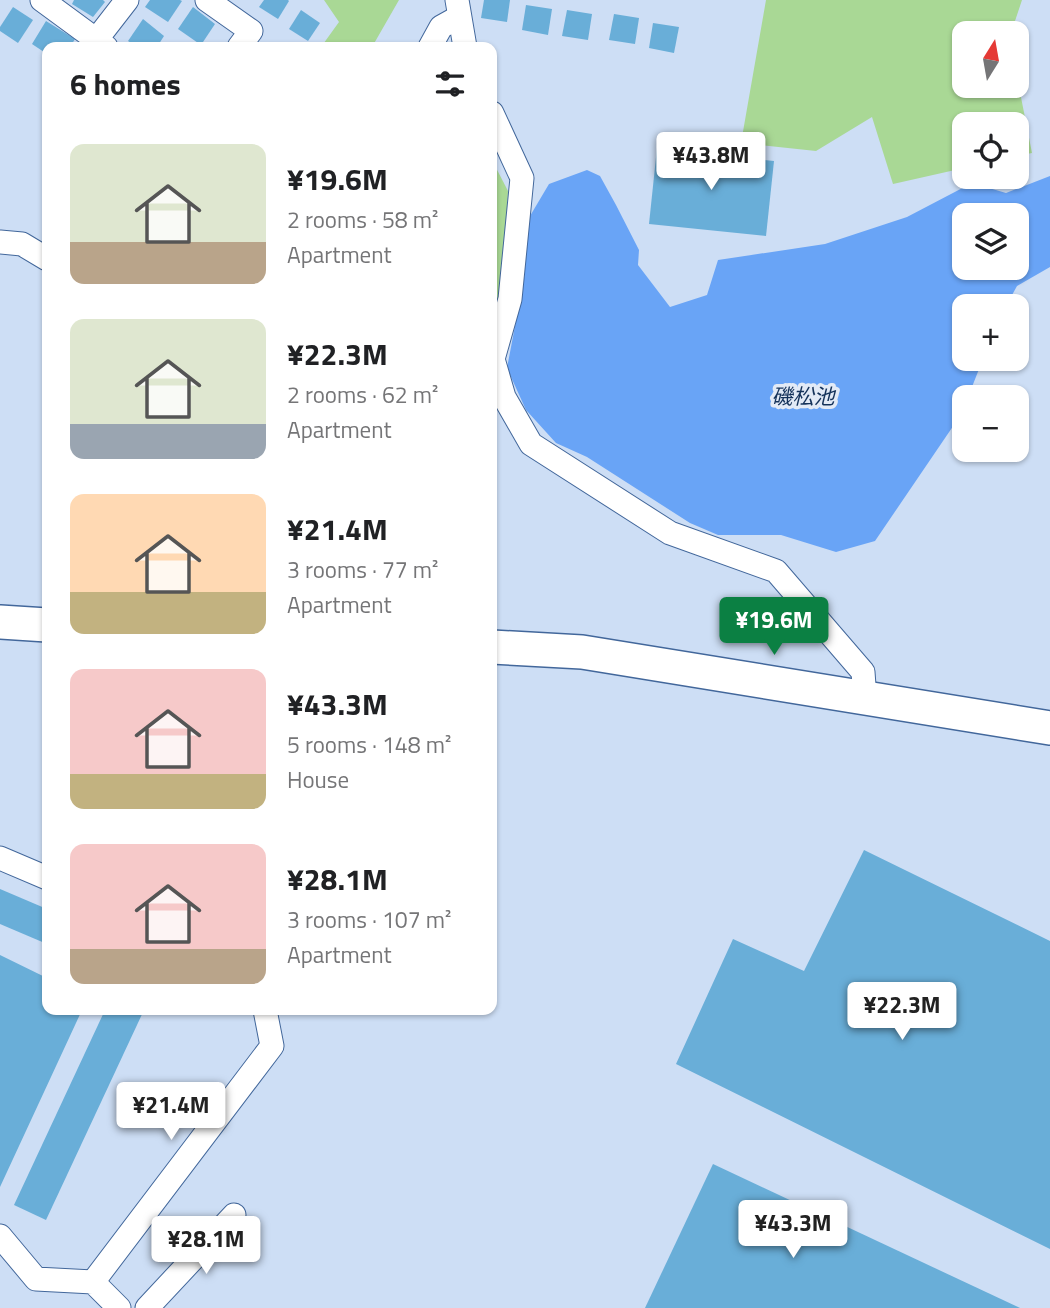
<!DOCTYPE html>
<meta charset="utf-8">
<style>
:root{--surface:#fff;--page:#f2f2f2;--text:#202124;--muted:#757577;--accent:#0b8043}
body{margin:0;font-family:"Titillium Web","Noto Sans JP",sans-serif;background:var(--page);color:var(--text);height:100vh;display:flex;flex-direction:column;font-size:26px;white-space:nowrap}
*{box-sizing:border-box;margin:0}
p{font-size:23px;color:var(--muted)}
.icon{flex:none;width:38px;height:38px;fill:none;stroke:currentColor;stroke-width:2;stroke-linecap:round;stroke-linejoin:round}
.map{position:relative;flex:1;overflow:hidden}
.drawer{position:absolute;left:42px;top:42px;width:455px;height:973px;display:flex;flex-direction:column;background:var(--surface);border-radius:14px;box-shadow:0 2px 5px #0004}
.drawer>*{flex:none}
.needle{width:46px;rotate:11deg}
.controls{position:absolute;left:952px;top:21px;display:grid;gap:14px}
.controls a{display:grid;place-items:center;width:77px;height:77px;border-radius:14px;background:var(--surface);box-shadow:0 2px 5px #0004;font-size:35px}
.price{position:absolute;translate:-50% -60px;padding:0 16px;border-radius:7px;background:#fff;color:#222;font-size:23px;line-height:46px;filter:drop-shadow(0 2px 4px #0008)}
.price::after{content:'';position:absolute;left:50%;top:42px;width:21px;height:16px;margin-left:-10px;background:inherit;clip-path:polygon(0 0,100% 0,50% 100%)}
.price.current{background:var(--accent);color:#fff}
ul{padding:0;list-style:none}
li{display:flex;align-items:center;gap:21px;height:175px;padding:0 28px}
li span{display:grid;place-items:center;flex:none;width:196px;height:140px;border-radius:14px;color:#555}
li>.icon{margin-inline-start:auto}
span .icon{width:84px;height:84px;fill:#fffc;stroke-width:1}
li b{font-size:30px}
h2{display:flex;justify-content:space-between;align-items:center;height:84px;padding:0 28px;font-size:30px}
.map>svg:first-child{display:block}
.green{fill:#a9d895}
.water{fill:#69a4f6;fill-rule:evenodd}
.building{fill:#69aed8}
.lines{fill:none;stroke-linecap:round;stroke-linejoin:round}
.street-casing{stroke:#42679b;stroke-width:25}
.secondary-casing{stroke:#42679b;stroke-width:36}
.street{stroke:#fff;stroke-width:23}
.secondary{stroke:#fff;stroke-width:33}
.labels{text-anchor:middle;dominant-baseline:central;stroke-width:7;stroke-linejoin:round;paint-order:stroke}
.water-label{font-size:21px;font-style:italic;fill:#14325a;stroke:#e2eaf6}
</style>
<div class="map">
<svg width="1050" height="1308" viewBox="0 0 1050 1308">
<rect width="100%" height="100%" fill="#cddef5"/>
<g class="green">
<polygon points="324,0 399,0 372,47 321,47 339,22"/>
<polygon points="766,0 1022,0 1011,33 964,33 964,86 1017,86 1017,77 1032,153 1017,156 1017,124 964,124 964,168 893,184 872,117 816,151 741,143"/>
<polygon points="493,162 508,191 504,282 492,317"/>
</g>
<path class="water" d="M 587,170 L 600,176 L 616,205 L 639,250 L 638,265 L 670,307 L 707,295 L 718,260 L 825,244 L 907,217 L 972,183 L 1006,193 L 1050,176 L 1050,267 L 1017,286 L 1006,306 L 964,306 L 964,359 L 983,359 L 968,397 L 964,397 L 964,406 L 960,416 L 875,541 L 836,552 L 781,535 L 718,535 L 690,523 L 587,457 L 556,443 L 526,410 L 507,368 L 524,279 L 530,216 L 549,184 ZM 964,215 L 1017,215 L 1017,268 L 964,268 Z"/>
<g class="building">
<polygon points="74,0 103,0 105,2 93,17 72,4"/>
<polygon points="150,0 180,0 182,1 168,22 145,7"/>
<polygon points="264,0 288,0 289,1 278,19 259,7"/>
<polygon points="484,0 510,0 507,22 481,18"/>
<polygon points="526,5 552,9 548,35 522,30"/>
<polygon points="13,7 33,20 18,43 0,31 0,27"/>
<polygon points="193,7 215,24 201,45 178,29"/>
<polygon points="301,10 320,23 308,41 289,29"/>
<polygon points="567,10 592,14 588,40 562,36"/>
<polygon points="614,14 639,18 635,44 609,40"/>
<polygon points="143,19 164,36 157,47 137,47 128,41"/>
<polygon points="46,21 75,39 70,47 47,47 47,54 32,44"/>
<polygon points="653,23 679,27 674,53 649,48"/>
<polygon points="657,148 774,161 766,236 649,224"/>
<polygon points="864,850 1050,941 1050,1249 676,1064 733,939 804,971"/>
<polygon points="0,889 47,909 47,944 0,924"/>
<polygon points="0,955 47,978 47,1010 82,1010 0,1187"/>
<polygon points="105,1010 144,1010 46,1220 14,1205"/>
<polygon points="713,1164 1020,1308 645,1308"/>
</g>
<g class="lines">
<defs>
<g id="street">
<polyline points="42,0 106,47"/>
<polyline points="207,0 251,31 239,47"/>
<polyline points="457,0 465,47"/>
<polyline points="96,40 127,0"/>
<polyline points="430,47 441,27 459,17"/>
<polyline points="492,113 522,178 510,299 493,359 504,397 531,444 670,533 776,571 863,672 865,699"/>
<polyline points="0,242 22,244 47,259"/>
<polyline points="0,858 47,878"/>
<polyline points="0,1236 36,1279 93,1282 119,1308"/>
<polyline points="93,1282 272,1046 265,1010"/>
<polyline points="147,1308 234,1215"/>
</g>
<g id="secondary">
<polyline points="0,622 47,625"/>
<polyline points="492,647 582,652 1050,728"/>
</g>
</defs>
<use href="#street" class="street-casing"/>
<use href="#secondary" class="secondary-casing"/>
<use href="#street" class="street"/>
<use href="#secondary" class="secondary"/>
</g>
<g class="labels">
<g class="water-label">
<text x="803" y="396">磯松池</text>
</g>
</g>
</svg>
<div class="controls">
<a><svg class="needle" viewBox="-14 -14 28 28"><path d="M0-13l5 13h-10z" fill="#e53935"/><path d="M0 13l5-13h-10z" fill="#757577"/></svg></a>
<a><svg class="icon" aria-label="locate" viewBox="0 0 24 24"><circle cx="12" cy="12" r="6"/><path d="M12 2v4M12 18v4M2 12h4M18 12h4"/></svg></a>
<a><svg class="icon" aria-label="layers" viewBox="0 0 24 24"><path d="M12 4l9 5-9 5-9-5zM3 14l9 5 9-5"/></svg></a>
<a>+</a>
<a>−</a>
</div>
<b class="price" style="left:711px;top:192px">¥43.8M</b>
<b class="price current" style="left:774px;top:657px">¥19.6M</b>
<b class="price" style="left:902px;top:1042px">¥22.3M</b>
<b class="price" style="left:171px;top:1142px">¥21.4M</b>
<b class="price" style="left:793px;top:1260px">¥43.3M</b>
<b class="price" style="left:206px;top:1276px">¥28.1M</b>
<section class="drawer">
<h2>6 homes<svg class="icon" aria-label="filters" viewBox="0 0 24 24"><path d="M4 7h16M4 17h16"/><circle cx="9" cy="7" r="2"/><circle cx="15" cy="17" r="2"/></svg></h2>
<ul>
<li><span style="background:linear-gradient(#dfe7d0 70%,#b9a48a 0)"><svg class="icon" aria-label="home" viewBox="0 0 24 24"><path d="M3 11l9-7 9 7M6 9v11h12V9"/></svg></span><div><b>¥19.6M</b><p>2 rooms · 58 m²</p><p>Apartment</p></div></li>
<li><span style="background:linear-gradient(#dfe7d0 75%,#9aa5b1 0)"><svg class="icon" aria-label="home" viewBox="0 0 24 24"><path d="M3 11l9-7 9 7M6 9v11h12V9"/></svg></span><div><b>¥22.3M</b><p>2 rooms · 62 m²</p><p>Apartment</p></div></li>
<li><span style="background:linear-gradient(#ffd9b3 70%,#c2b280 0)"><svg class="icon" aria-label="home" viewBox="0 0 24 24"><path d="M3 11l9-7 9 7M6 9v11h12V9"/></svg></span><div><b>¥21.4M</b><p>3 rooms · 77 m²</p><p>Apartment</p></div></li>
<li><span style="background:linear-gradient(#f6c9c9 75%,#c2b280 0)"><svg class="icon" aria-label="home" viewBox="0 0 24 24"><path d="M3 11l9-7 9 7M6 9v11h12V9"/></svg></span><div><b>¥43.3M</b><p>5 rooms · 148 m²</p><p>House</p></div></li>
<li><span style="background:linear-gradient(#f6c9c9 75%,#b9a48a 0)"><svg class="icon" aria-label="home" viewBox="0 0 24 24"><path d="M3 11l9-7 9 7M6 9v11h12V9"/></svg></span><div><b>¥28.1M</b><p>3 rooms · 107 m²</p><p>Apartment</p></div></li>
</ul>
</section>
</div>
